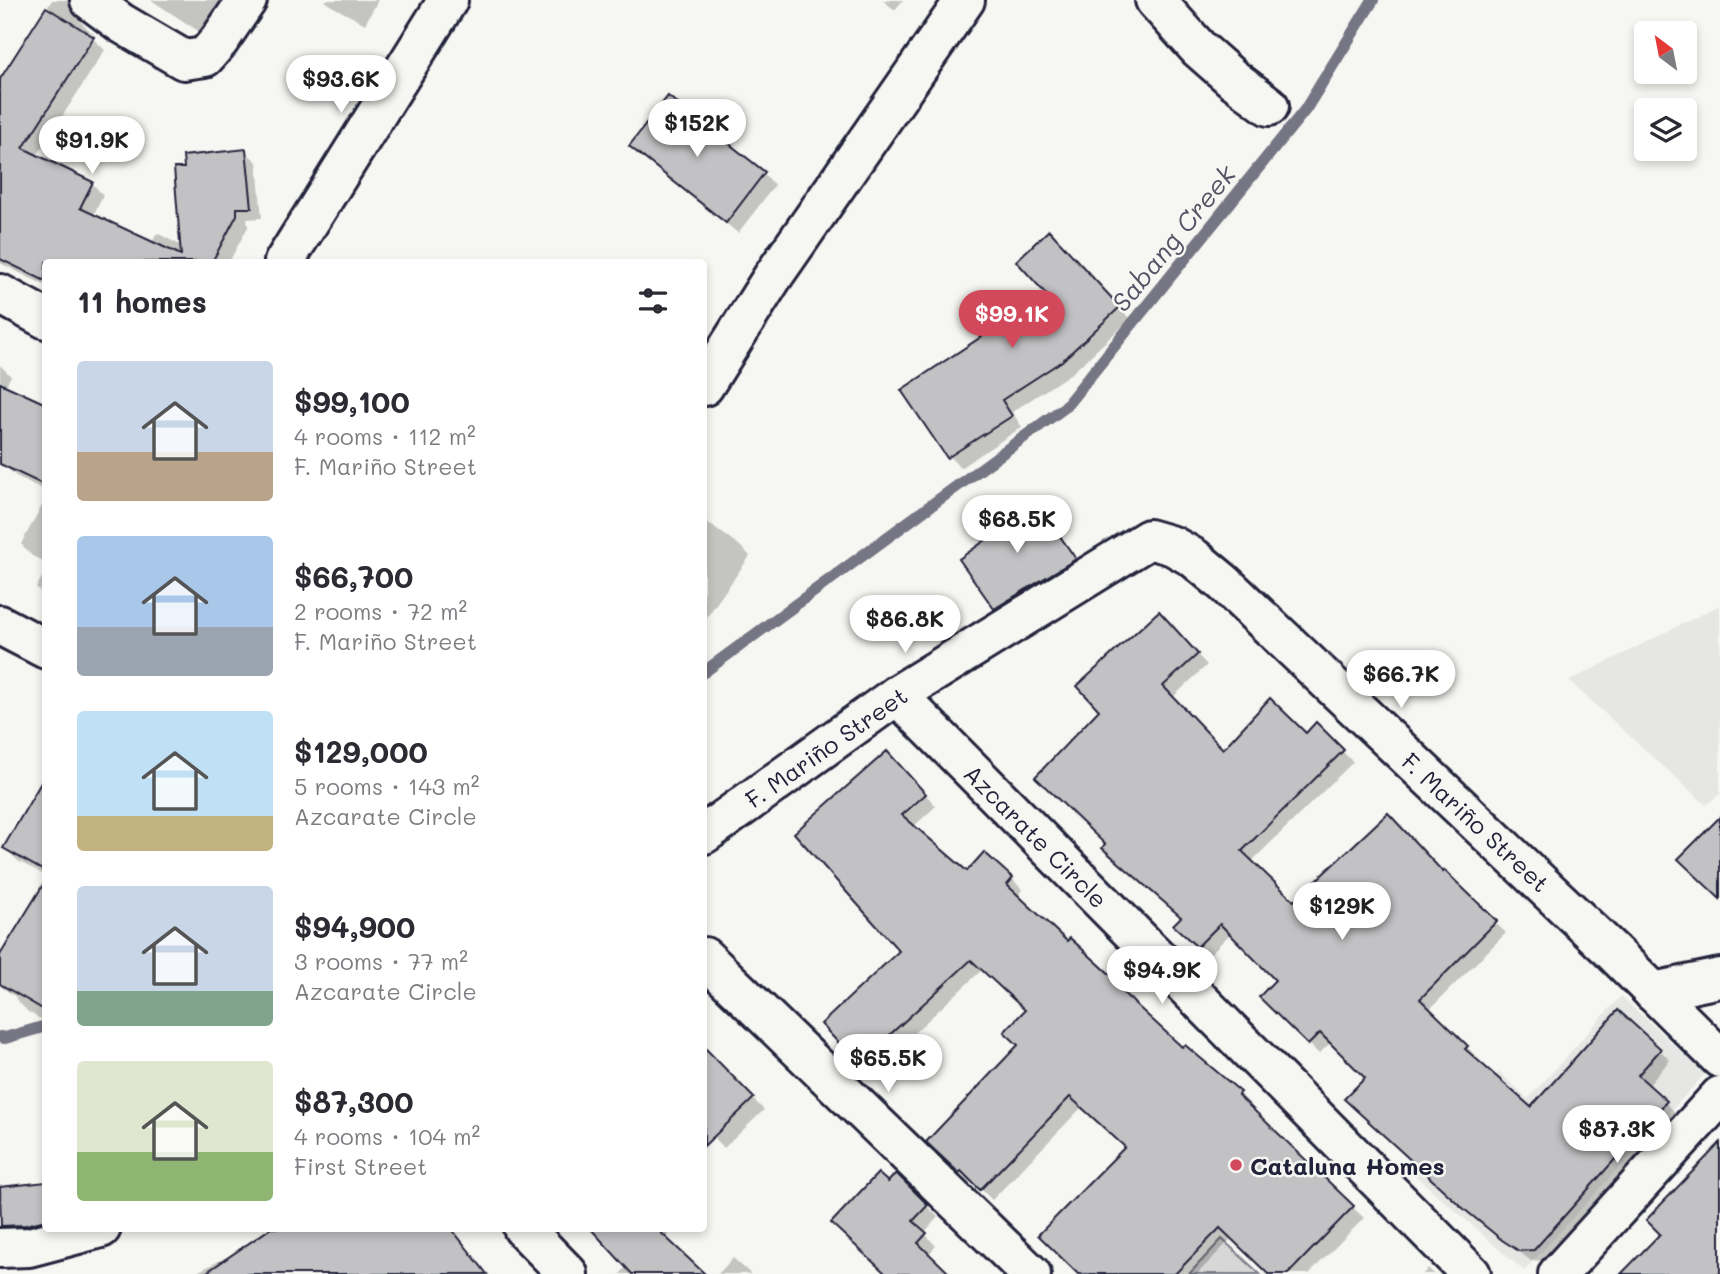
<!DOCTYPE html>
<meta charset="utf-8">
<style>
:root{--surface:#fff;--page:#f2f2f3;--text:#2b2b33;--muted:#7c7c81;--accent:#d1495b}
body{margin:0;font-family:Mali,sans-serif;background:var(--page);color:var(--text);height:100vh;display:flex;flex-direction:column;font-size:26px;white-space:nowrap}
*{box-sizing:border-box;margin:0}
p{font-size:23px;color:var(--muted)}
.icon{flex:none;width:38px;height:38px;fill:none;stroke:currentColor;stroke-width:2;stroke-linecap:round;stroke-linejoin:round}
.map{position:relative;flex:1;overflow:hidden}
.drawer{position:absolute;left:42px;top:259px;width:665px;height:973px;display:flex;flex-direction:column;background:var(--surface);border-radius:7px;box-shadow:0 4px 10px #0003}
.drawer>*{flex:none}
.needle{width:46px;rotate:328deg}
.tools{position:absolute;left:1634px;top:21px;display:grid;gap:14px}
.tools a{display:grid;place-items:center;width:63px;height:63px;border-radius:7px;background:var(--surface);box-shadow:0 4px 10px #0003;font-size:35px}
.price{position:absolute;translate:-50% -60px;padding:0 16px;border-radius:24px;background:#fff;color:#222;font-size:23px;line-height:46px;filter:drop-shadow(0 2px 4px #0008)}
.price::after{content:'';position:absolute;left:50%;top:42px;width:21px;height:16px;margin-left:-10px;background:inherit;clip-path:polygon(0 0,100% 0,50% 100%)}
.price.current{background:var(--accent);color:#fff}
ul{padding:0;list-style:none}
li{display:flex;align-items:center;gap:21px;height:175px;padding:0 35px}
li span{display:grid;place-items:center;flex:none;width:196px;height:140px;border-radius:7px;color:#555}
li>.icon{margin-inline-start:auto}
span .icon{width:84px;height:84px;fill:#fffc;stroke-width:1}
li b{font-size:30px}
h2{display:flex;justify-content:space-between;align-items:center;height:84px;padding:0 35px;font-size:30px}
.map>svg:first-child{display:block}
.built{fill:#e6e6e4}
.green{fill:#d7d7d7;stroke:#7c7c89;stroke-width:2}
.shadow{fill:#0003}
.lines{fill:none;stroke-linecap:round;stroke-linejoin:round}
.stream{stroke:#757583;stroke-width:12}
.building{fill:#c2c2c4;stroke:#22223b;stroke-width:2}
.minor-casing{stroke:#22223b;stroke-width:44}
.tertiary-casing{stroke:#22223b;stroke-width:44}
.minor{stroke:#f6f6f2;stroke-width:38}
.tertiary{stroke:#f6f6f2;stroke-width:38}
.poi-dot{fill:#d1495b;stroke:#f6f6f2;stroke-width:2.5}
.labels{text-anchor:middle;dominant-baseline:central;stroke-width:5;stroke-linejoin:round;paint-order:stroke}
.street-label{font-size:24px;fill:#22223b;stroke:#f6f6f2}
.poi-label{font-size:24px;font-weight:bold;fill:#22223b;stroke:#f6f6f2;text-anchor:start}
.water-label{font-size:26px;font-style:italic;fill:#535365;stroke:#f6f6f2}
</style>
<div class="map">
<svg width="1720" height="1274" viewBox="0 0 1720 1274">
<rect width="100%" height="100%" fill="#f6f6f2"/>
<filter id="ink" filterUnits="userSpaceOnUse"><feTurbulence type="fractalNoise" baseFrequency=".0143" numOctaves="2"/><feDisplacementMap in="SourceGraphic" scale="14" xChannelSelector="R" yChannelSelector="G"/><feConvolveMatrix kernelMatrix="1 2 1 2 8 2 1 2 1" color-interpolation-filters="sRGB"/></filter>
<g filter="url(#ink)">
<g class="built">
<polygon points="1720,605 1720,794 1706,805 1569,681"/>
<polygon points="1621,996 1705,1074 1524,1271 1410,1171 1499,1072 1528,1099"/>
</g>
<polygon class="green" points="1222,1239 1260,1274 1189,1274"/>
<g class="shadow">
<polygon points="52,0 83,0 79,9 80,21 95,36 93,39 105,50 36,157 92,183 103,195 93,216 152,243 157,233 182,246 186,170 245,151 257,162 262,218 247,219 248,227 229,262 46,262 46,286 0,263 0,84"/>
<polygon points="151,0 234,0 209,38"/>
<polygon points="325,0 378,0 365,24 328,4"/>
<polygon points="882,0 903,0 895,10"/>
<polygon points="669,98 764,174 775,185 738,233 642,157 631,146"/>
<polygon points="1060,244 1130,319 1073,372 1012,412 1022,427 960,468 949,456 1049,294"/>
<polygon points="0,365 11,376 5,387 46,406 46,491 16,476 0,462"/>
<polygon points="46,498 46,562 32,556 21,544"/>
<polygon points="1033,500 1042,509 1083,568 1004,617 995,608 999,533"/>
<polygon points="704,520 739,545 750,556 704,621"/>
<polygon points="46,570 46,597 36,588"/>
<polygon points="1169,624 1207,665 1172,698 1223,751 1306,735 1316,725 1353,762 1251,862 1294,904 1444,873 1506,933 1429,1010 1477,1057 1475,1060 1531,1109 1660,1050 1670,1060 1648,1086 1676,1113 1544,1260 1531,1261 1477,1219 1367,1078 1331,1042 1319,1054 1262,997 1278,980 1231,933 1208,956 1176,925 1182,918 1107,844 1101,710"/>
<polygon points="898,764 936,806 913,827 967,873 1012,879 1023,890 1017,897 1067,944 1070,940 1123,989 1134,1000 1131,1003 1183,1050 1185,1047 1240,1094 1251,1105 1248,1107 1364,1218 1309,1274 1270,1274 1232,1238 1197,1274 1080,1274 1127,1147 1083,1106 992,1200 973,1181 971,1183 929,1142 1020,1046 1027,1010 983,969 870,1074 859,1063 901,951"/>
<polygon points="46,777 46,876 18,861 5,848"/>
<polygon points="46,884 46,1022 28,1012 15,998 16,997 0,986 0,958"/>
<polygon points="714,1060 764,1110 724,1148 704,1127 704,1071"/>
<polygon points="896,1176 938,1217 924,1233 936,1246 928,1255 948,1274 888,1274 888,1185"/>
<polygon points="46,1184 46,1228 0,1232 0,1189"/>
<polygon points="592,1228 675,1228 664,1238 702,1274 620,1274 627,1266"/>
<polygon points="245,1248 466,1250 488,1274 193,1274"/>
<polygon points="733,1258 751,1274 718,1274"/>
<polygon points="1428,1268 1434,1274 1423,1274"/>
</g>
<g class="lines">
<g class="stream">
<polyline points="704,672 1065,407 1305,110 1373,0"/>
<polyline points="0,1037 5,1038 46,1026"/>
</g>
</g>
<g class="building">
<polygon points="46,7 94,37 23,148 93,182 80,208 181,255 174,168 184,168 183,156 246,149 252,208 237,208 237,215 212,262 46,262 45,281 0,259 0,79"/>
<polygon points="668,96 765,172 726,223 629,146"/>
<polygon points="1049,230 1120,307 1062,361 1002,400 1012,416 947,458 901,390 1046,294 1016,261"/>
<polygon points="0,383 46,404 46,486 0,464"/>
<polygon points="1033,498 1076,559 994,609 959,559 997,532 993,527"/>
<polygon points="1159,611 1198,654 1163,686 1223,749 1270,698 1306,733 1316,722 1344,750 1242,851 1294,901 1388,813 1443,872 1444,870 1497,921 1420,999 1468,1046 1465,1049 1531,1107 1618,1010 1661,1049 1638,1075 1667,1101 1534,1250 1519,1251 1502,1240 1464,1209 1344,1099 1365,1078 1320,1033 1308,1045 1259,997 1275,980 1220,924 1197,947 1173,925 1181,917 1102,848 1105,844 1035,777 1099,710 1077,686"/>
<polygon points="887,751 926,794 902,815 967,871 984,852 1013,878 1007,885 1067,941 1070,938 1124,987 1121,991 1182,1047 1185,1045 1241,1092 1238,1095 1354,1206 1288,1274 1268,1274 1220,1228 1175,1274 1078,1274 1038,1235 1125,1147 1070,1097 980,1190 961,1171 959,1173 926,1142 1018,1045 1004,1032 1025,1010 971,960 858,1064 821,1024 899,951 794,833"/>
<polygon points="46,774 46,872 3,848"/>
<polygon points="1720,817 1720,899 1678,859"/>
<polygon points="46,880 46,1011 0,984 0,955"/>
<polygon points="704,1047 754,1098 704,1146"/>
<polygon points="1720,1143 1720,1274 1621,1274 1660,1234 1646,1220"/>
<polygon points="878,1173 888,1182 896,1173 928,1205 913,1221 927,1233 918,1243 950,1274 886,1274 831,1223"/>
<polygon points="46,1182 46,1220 26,1225 1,1226 0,1187"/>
<polygon points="271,1228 451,1228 487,1274 204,1274"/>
<polygon points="590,1228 656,1228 705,1274 632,1274"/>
</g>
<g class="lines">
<defs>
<g id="minor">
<polyline points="90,0 121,23 184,60 205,57 219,41 247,0"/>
<polyline points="1155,0 1199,49 1232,78 1269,106"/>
<polyline points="284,262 448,0"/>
<polyline points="0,294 46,319"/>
<polyline points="704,386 772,278 965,0"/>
<polyline points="0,625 46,649"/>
<polyline points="897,695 1471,1274"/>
<polyline points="704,834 897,695 1149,539 1173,546 1194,558 1224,583 1612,951 1720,1058"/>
<polyline points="704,957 1031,1274"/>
<polyline points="523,1228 568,1274"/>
<polyline points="0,1248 29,1247 101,1228"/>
</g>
<g id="tertiary">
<polyline points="1653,992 1720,978"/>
<polyline points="1558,1274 1720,1096"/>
</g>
</defs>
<use href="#minor" class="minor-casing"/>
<use href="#tertiary" class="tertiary-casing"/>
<use href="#minor" class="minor"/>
<use href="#tertiary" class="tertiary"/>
</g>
</g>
<circle class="poi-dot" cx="1236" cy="1165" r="7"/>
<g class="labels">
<g class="street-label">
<text transform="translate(826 747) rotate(-35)">F. Mariño Street</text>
<text transform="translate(1476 822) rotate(43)">F. Mariño Street</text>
<text transform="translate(1036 836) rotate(45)">Azcarate Circle</text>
</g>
<g class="poi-label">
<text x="1250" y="1165">Cataluna Homes</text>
</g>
<g class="water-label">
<text transform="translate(1173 238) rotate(-51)">Sabang Creek</text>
</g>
</g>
</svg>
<div class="tools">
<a><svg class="needle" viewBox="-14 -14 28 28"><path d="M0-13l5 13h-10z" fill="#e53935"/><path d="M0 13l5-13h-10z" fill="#7c7c81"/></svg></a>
<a><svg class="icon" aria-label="layers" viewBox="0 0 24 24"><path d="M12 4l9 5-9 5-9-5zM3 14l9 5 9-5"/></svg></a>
</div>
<b class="price" style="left:341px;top:115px">$93.6K</b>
<b class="price" style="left:697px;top:159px">$152K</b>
<b class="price" style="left:92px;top:176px">$91.9K</b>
<b class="price current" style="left:1012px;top:350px">$99.1K</b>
<b class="price" style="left:1017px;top:555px">$68.5K</b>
<b class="price" style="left:905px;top:655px">$86.8K</b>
<b class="price" style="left:1401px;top:710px">$66.7K</b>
<b class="price" style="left:1342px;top:942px">$129K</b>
<b class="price" style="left:1162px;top:1006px">$94.9K</b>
<b class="price" style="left:888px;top:1094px">$65.5K</b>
<b class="price" style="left:1617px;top:1165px">$87.3K</b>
<section class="drawer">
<h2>11 homes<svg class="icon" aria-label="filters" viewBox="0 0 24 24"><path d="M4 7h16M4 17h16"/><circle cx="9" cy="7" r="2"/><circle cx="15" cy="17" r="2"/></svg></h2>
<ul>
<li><span style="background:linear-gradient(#c9d6e8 65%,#b9a48a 0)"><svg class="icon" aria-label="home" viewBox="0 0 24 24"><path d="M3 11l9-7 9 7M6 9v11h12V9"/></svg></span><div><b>$99,100</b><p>4 rooms · 112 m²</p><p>F. Mariño Street</p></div></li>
<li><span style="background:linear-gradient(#a9c7e8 65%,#9aa5b1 0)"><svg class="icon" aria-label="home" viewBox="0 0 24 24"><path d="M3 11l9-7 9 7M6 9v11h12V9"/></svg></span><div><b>$66,700</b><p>2 rooms · 72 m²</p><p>F. Mariño Street</p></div></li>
<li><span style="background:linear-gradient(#bfe0f5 75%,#c2b280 0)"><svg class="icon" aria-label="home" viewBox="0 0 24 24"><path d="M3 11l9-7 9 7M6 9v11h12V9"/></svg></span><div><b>$129,000</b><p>5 rooms · 143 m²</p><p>Azcarate Circle</p></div></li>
<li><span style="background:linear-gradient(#c9d6e8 75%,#7fa58c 0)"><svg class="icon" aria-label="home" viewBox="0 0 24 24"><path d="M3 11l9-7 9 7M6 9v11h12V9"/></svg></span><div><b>$94,900</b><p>3 rooms · 77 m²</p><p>Azcarate Circle</p></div></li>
<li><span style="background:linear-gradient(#dfe7d0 65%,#8fb573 0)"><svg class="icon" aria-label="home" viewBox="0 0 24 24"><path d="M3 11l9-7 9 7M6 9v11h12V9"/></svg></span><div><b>$87,300</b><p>4 rooms · 104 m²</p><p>First Street</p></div></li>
</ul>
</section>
</div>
